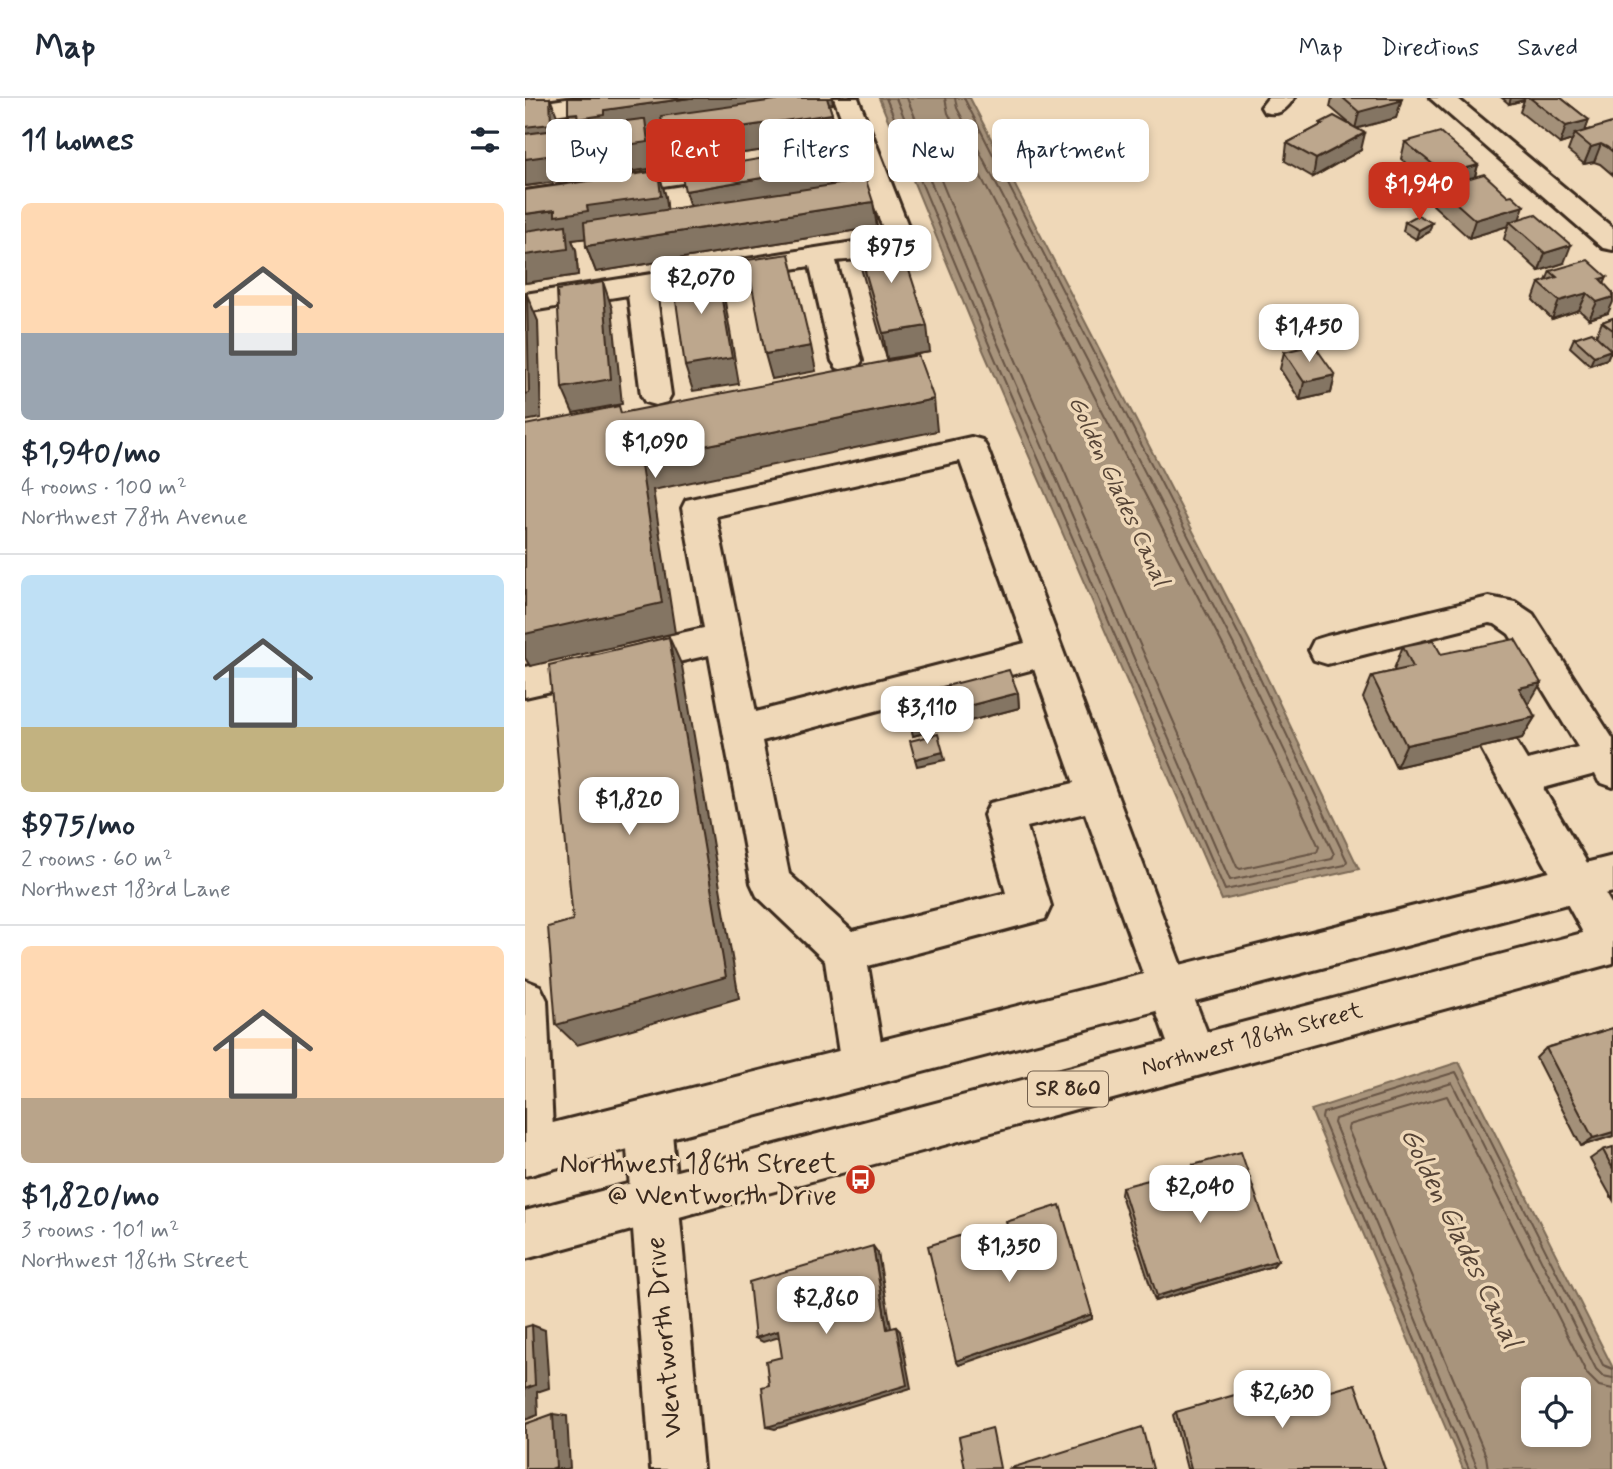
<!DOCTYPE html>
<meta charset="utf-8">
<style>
:root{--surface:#fff;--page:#f2f2f3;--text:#1f2937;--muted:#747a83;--line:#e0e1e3;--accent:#c8321e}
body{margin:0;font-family:Mynerve,sans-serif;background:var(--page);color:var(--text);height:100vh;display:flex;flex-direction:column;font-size:26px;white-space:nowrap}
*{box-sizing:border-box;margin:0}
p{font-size:23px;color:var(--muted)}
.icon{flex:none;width:38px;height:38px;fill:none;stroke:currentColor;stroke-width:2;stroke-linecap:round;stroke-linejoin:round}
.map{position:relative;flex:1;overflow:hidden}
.details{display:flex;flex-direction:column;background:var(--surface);width:525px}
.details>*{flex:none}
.guide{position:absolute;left:21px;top:21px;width:665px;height:63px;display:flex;gap:14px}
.controls{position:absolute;left:996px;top:1279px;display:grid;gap:14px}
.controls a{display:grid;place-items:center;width:70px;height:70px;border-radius:10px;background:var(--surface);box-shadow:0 4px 10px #0003;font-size:35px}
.price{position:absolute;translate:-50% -60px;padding:0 16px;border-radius:14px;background:#fff;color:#222;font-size:23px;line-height:46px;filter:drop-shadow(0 2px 4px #0008)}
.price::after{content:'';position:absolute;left:50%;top:42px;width:21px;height:16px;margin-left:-10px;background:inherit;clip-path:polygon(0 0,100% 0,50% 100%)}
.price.on{background:var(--accent);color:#fff}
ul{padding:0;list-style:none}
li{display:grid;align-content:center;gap:14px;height:371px;padding:0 21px}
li+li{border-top:2px solid var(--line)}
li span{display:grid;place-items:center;height:217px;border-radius:10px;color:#555}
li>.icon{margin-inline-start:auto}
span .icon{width:126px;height:126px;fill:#fffc;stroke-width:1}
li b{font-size:30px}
h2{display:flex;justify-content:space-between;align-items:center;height:84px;padding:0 21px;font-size:30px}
.chip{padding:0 24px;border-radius:10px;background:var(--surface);box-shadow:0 4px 10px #0003;font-size:24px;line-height:63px}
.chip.on{background:var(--accent);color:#fff}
header{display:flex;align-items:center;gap:42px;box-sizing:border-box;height:98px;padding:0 35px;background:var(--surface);border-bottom:2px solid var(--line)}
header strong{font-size:33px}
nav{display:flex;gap:38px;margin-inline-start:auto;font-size:24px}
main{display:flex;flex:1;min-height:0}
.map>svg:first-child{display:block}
.water{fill:#a8947c;stroke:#7c6a56;stroke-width:2;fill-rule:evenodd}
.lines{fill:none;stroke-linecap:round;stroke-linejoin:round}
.shore{stroke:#675444;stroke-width:2}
.minor-casing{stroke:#3b2a1e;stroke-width:6}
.major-casing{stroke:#3b2a1e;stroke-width:6}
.minor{fill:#efd8b8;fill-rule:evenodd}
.major{fill:#efd8b8;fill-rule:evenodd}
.wall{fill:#a39079;stroke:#3b2a1e;stroke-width:2}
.shaded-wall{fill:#847563;stroke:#3b2a1e;stroke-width:2}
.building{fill:#bda78d;stroke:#3b2a1e;stroke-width:2}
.labels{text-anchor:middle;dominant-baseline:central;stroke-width:7;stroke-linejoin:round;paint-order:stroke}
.shield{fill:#efd8b8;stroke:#715e4c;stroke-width:2}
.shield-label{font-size:21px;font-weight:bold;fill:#3b2a1e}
.street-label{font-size:23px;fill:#3b2a1e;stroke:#efd8b8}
.water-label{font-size:24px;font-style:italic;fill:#564436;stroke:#efd8b8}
.near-poi-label{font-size:28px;fill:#3b2a1e;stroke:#efd8b8;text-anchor:end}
.near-water-label{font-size:28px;font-style:italic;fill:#564436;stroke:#efd8b8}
.near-street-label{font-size:28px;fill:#3b2a1e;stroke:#efd8b8}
</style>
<header>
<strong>Map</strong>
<nav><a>Map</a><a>Directions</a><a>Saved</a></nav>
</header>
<main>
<section class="details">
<h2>11 homes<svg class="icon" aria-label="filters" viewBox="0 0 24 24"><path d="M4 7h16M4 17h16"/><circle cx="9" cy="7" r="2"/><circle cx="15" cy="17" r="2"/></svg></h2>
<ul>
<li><span style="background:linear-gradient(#ffd9b3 60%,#9aa5b1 0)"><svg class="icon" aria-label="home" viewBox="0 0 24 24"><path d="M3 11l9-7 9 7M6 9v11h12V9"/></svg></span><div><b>$1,940/mo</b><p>4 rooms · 100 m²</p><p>Northwest 78th Avenue</p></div></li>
<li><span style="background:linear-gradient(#bfe0f5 70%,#c2b280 0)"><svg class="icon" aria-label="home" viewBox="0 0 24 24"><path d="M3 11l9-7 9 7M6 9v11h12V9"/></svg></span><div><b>$975/mo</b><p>2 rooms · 60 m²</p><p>Northwest 183rd Lane</p></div></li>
<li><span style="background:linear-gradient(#ffd9b3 70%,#b9a48a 0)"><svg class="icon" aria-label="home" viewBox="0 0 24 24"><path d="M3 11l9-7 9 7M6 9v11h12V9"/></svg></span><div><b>$1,820/mo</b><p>3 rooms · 101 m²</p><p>Northwest 186th Street</p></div></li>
</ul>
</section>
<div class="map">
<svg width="1088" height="1371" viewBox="0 0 1088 1371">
<rect width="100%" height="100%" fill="#efd8b8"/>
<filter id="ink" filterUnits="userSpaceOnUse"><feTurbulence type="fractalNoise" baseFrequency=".0143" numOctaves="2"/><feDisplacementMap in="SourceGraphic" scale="14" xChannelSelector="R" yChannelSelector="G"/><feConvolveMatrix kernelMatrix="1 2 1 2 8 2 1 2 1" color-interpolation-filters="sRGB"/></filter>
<g filter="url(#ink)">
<g class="water">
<polygon points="354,0 445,0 724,542 834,771 697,802 458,252"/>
<path d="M 934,964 L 1088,1270 L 1088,1371 L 938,1371 L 786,1012 ZM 1008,1292 L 1054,1292 L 1054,1337 L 1008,1337 Z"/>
</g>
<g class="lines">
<g class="shore">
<polyline points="361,0 465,249 700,792 820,767 822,763 718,545 439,0"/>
<polyline points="371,0 473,246 705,782 807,761 809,756 710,549 432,10 430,0"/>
<polyline points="382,0 482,242 712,769 715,771 792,754 794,749 701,553 423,15 420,0"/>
<polyline points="944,1371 797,1020 798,1015 931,974 1078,1267 1088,1271"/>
<polyline points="953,1371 809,1025 810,1021 927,985 1071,1271 1078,1278 1088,1280"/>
<polyline points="963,1371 961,1358 823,1031 824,1027 922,998 1062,1276 1074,1288 1088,1291"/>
</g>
<defs>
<g id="minor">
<polygon points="48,0 112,0 109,5 100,7 0,21 0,7"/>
<path d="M 309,0 L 333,0 L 385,133 C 382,162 334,160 311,163 L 337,263 L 332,270 L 322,273 L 312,270 L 307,263 L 285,168 L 131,193 L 146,297 L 142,304 L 131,307 L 120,304 L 116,297 L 103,197 L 0,214 L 0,196 L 354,140 L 359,133 Z"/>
<path d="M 743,0 L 769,0 C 761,12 754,18 739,14 L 736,9 Z"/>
<polygon points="905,0 932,0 1088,130 1088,152 1078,150"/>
<polygon points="207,63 216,66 220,71 216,76 0,109 0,93"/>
<path d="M 446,339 L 457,342 L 462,350 L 664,889 L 658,903 L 643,909 L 628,903 L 560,715 L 502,729 L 526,808 L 520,821 L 343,868 L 360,968 L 354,983 L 338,990 L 322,983 L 316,968 L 300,863 L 232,798 L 226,785 L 184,557 L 0,599 L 0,569 L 179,530 L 157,410 L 161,402 ZM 435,363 L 500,545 L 231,614 L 191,418 ZM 509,571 L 549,685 L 465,705 L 459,717 L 481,795 L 327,833 L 264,776 L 237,643 Z"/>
<polygon points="964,499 990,504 1008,516 1088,641 1088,689 1074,684 1070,676 1018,690 1088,809 1087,865 1072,860 956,650 962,639 975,634 988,639 1002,662 1053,649 984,536 970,526 964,525 802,566 789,562 784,552 789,542 802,538"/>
<polygon points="0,882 15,888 22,902 29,1054 22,1070 6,1077 0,1075"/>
<polygon points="123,1001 139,1008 146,1024 178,1371 126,1371 100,1024 107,1008"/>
</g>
<polygon id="major" points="1088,758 1088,794 670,903 682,934 1088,827 1088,865 0,1161 0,1113 642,944 631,913 0,1078 0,1032"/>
</defs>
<use href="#minor" class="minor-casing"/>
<use href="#major" class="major-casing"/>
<use href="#minor" class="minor"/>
<use href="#major" class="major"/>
</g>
<g class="wall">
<polygon points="807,0 877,0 871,20 832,30 836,52 788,79 760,63 762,45 795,28 795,25 825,26 805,9"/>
<polygon points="977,0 1036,0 1064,22 1060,33 1088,26 1088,77 1075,66 1069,64 1059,66 1043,53 1047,42 1035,46 995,14 999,2 984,6"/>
<polygon points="0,1 34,23 35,32 48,30 43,16 308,6 304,7 307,16 312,42 147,65 138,30 124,32 128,47 131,70 0,88"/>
<polygon points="880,44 953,67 950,79 995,121 1039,165 1014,173 979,141 983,128 944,140 908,107 912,91 876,61"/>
<polygon points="324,46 335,83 352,129 71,174 61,148 61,140 47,142 51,152 53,177 0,185 0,92 133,73 141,99 142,112 165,108 160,93"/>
<polygon points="880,124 904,134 891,141 878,133"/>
<polygon points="332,145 405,254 362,261 336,170"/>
<polygon points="1025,173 1082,179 1079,186 1083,215 1064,221 1054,212 1027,221 1008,202 1014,185 1021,183"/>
<polygon points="1088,220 1088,256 1085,254 1082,261 1065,267 1045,249 1049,240 1071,238 1077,224"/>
<polygon points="759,254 810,277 806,295 775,302 755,271"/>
<polygon points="878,548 916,556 1004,607 1010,619 997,640 871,669 838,600 847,578 870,573 869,571"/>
<polygon points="493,595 494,610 388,638 378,599"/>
<polygon points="1088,930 1088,1038 1056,1048 1011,960 1021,950"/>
<polygon points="1088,1049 1088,1102 1065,1061 1078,1052"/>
<polygon points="668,1067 753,1162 748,1168 630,1203 596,1097 597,1089 654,1087 668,1083 665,1075"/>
<polygon points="796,1296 860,1371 662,1371 648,1317 651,1314"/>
</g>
<g class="shaded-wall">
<polygon points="25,0 34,23 35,52 0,49 0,29"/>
<polygon points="165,0 307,0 308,6 124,32 128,47 131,70 0,88 0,61 62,46 53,21 79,12"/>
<polygon points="866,0 877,0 871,20 830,31 834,14"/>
<polygon points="986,0 999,0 999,2 984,6"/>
<polygon points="307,16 312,42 147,65 139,40"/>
<polygon points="1064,22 1058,39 1050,36 1047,42 1035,46 1041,28"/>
<polygon points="840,35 836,52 788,79 791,61"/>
<polygon points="1076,46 1069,64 1059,66 1066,49"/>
<polygon points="953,67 948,84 916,91 920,76"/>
<polygon points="302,69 306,95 168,118 160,93"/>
<polygon points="133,73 141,99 144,124 72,139 47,142 51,152 53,177 0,185 0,116 62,108"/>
<polygon points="334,73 338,99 309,104 305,78"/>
<polygon points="348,104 352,129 71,174 61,148"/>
<polygon points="999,108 993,125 985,124 983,128 944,140 950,122"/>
<polygon points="907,125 904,134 891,141 894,132"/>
<polygon points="1046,147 1039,165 1014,173 1020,155"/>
<polygon points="191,167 198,192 214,286 168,293 160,268"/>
<polygon points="1082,179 1074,196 1075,181"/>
<polygon points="78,184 87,210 97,306 48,315 37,290"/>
<polygon points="1062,195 1054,212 1027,221 1034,203"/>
<polygon points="2,197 13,223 16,320 0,323"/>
<polygon points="1088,199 1088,204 1083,215 1064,221 1072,204"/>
<polygon points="402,228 405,254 362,261 358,235"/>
<polygon points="286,248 291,273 247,281 240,256"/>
<polygon points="1086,252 1082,261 1065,267 1069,258"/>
<polygon points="810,277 806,295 775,302 779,284"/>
<polygon points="409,301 412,333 128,392 150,535 5,568 0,560 0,536 115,361"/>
<polygon points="144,539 157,568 214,900 52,947 31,927"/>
<polygon points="1016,585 1003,607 994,590"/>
<polygon points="493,595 494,610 388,638 385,623"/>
<polygon points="1010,619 997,640 871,669 881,647"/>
<polygon points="418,654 420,662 392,668 390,661"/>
<polygon points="1088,1034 1088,1038 1056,1048 1068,1040"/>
<polygon points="348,1148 353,1155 367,1235 362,1231"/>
<polygon points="753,1162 748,1168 630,1203 632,1198"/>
<polygon points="567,1216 567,1221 434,1267 431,1263"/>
<polygon points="7,1227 20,1232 24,1290 12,1294 13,1317 0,1322 0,1291"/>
<polygon points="371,1229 375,1233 386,1290 250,1331 242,1329"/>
<polygon points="253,1233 261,1237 238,1244 230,1240"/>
<polygon points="28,1316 42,1318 45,1370 42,1371 26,1371"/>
</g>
<g class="building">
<polygon points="8,0 25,0 26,26 0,29 0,1"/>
<polygon points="43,0 165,0 79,12 79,17 53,21 52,15 43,16"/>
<polygon points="265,0 302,0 307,16 139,40 136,18"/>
<polygon points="818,0 872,0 875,3 834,14"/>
<polygon points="1005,0 1036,0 1064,22 1041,28"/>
<polygon points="809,18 840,35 791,61 762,45 798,26 795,25"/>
<polygon points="117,21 120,21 123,44 0,61 0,36"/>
<polygon points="1087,25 1088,26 1088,54 1082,49 1076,46 1066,49 1050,36"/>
<polygon points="915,34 953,67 920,76 880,44"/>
<polygon points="324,46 334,73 305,78 302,69 160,93 156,74"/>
<polygon points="133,73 136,98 62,108 63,113 30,118 30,112 0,116 0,92"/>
<polygon points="959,76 983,98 987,97 999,108 950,122 913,89"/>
<polygon points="341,82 348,104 61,148 59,124"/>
<polygon points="1010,116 1046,147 1020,155 985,124"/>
<polygon points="893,117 907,125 894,132 880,124"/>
<polygon points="41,127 43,151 0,157 0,133"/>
<polygon points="373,138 402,228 358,235 332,145"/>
<polygon points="264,156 286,248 240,256 222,162"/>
<polygon points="1063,162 1082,179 1075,181 1088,195 1088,199 1072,204 1062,195 1034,203 1014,185 1032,179 1025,173"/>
<polygon points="191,167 207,260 160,268 147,174"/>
<polygon points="78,184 86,281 37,290 32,192"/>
<polygon points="0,197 2,197 4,295 0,296"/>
<polygon points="1088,220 1088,232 1077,224"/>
<polygon points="1067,234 1086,252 1069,258 1049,240"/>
<polygon points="789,247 810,277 779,284 759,254"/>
<polygon points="393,257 409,301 115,361 137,505 0,536 0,327 94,308 96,315"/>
<polygon points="144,539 201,879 31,927 23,829 48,822 24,567"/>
<polygon points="990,541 1016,585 994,590 1010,619 881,647 847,578 888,569 878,548 908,542 916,556"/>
<polygon points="484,572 493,595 385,623 378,599"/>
<polygon points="413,636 418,654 390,661 385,643"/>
<polygon points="1088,930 1088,1034 1068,1040 1021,950"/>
<polygon points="1088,1049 1088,1071 1078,1052"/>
<polygon points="716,1054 753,1162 632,1198 597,1089 650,1075 654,1087 673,1082 668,1067"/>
<polygon points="535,1107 567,1216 431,1263 403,1148 452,1132 455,1144 471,1138 476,1157 489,1152 481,1124"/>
<polygon points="348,1148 362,1231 371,1229 382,1287 242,1329 237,1289 244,1287 241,1263 257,1259 253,1233 230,1240 224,1184"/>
<polygon points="7,1227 10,1287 0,1291 0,1229"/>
<polygon points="789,1274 796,1296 830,1286 860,1371 666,1371 651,1314"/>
<polygon points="28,1316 31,1369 26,1371 0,1371 0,1326"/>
<polygon points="617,1329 628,1371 483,1371"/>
<polygon points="467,1330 475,1370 440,1371 434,1339"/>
</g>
</g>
<defs>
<symbol id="bus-disc" viewBox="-11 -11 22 22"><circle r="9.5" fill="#c8321e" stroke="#efd8b8"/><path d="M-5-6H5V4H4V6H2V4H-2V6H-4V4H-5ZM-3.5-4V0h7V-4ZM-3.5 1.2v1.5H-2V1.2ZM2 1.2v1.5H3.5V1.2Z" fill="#fff"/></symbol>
</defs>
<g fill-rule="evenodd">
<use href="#bus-disc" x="318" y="1064" width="35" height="35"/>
</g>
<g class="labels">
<rect class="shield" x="503" y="973.5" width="80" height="35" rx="5"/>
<g class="shield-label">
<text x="543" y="991">SR 860</text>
</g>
<g class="street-label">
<text transform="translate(727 942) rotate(-15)">Northwest 186th Street</text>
</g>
<g class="water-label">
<text transform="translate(593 393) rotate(65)">Golden Glades Canal</text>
</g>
<g class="near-poi-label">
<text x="312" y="1066">Northwest 186th Street<tspan x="312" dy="32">@ Wentworth Drive</tspan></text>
</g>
<g class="near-water-label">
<text transform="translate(935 1140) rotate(64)">Golden Glades Canal</text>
</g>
<g class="near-street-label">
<text transform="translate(140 1239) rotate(-95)">Wentworth Drive</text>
</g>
</g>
</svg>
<div class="controls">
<a><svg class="icon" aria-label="locate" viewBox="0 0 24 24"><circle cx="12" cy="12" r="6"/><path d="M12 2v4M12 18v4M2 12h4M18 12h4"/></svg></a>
</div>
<b class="price on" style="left:894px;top:124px">$1,940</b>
<b class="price" style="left:366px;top:187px">$975</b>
<b class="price" style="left:176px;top:218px">$2,070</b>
<b class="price" style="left:784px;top:266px">$1,450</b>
<b class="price" style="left:130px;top:382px">$1,090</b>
<b class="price" style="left:402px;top:648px">$3,110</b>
<b class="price" style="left:104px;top:739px">$1,820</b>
<b class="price" style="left:675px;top:1127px">$2,040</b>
<b class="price" style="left:484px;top:1186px">$1,350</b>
<b class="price" style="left:301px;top:1238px">$2,860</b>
<b class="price" style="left:757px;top:1332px">$2,630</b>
<div class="guide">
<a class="chip">Buy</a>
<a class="chip on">Rent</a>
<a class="chip">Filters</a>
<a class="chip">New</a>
<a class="chip">Apartment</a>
</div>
</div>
</main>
